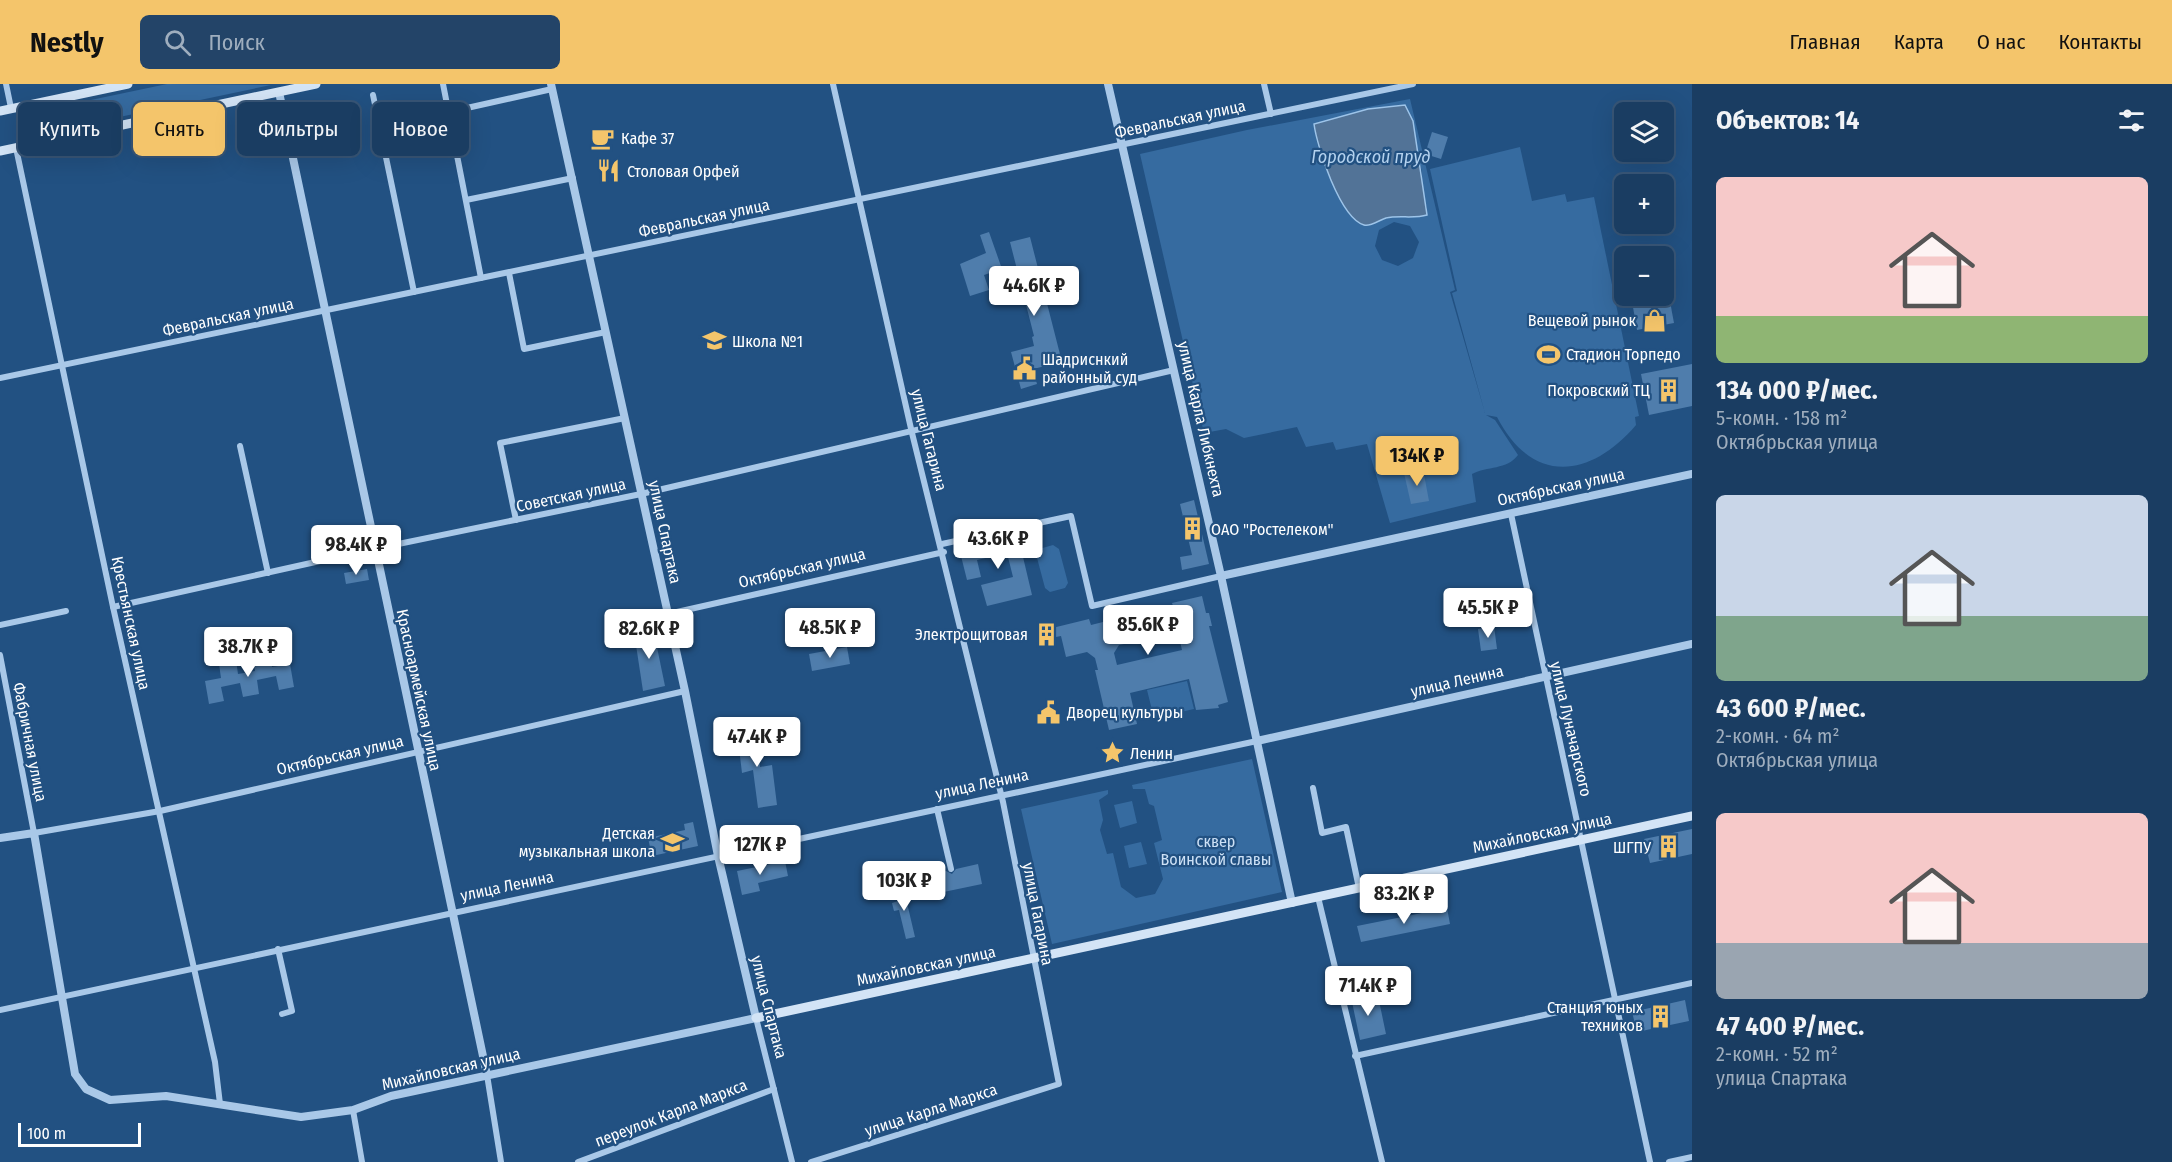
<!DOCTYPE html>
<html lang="ru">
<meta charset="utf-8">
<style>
:root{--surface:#1a3d62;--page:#234468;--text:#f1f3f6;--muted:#9faebe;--line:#385677;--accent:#f4c56b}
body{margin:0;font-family:"Fira Sans Condensed",sans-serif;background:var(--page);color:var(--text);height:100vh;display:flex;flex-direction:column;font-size:22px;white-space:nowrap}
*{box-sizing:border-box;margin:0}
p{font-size:20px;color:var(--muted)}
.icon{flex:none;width:33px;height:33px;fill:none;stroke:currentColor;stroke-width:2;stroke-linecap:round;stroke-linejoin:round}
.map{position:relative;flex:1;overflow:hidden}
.side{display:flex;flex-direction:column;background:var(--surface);width:480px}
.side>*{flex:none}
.top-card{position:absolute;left:18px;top:18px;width:570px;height:54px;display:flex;gap:12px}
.controls{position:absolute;left:1614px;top:18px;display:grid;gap:12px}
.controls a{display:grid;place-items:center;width:60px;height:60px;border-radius:9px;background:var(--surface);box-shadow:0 6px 24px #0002,0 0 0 2px var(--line);font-size:30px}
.scale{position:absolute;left:18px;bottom:15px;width:123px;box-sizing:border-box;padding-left:6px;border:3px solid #fff;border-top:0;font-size:16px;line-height:21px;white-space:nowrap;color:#fff;-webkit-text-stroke:4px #225182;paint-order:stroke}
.price{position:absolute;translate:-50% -51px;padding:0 14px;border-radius:6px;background:#fff;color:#222;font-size:20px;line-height:39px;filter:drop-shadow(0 2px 3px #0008)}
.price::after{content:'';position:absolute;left:50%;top:36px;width:18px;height:14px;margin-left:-9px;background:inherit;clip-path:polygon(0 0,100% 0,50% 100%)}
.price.active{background:var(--accent);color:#111}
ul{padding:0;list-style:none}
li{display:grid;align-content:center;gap:12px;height:318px;padding:0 24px}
li span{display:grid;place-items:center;height:186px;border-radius:9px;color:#555}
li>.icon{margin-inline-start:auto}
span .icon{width:108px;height:108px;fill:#fffc;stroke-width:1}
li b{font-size:26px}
h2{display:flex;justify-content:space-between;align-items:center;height:72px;padding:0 24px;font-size:26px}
.tag{padding:0 21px;border-radius:9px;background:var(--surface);box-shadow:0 6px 24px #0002,0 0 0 2px var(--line);font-size:21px;line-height:54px}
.tag.active{background:var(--accent);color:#111}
header{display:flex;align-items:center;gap:36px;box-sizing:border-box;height:84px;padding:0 30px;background:var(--accent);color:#111}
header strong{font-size:28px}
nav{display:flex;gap:33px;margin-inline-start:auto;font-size:21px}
.search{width:420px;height:54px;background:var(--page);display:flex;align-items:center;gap:15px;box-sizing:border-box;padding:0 21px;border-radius:9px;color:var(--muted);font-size:22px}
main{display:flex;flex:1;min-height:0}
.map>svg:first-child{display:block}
.green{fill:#366ba0;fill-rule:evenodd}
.water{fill:#527397;stroke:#9dc4e9;stroke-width:1.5}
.building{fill:#4f7dac;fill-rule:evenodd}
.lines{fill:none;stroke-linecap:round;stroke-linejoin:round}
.minor{stroke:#a9c8e8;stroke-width:6}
.tertiary{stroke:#a9c8e8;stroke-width:8}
.secondary{stroke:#d3e4f6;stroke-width:9}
.labels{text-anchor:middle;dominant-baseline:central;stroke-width:4.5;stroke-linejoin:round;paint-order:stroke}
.street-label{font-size:16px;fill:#fff;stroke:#225182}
.poi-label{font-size:16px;fill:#fff;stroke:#225182;text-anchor:start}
.park-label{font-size:16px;fill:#cde1f6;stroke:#225182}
.water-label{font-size:18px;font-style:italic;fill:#b4d2ef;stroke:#225182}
</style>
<header>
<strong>Nestly</strong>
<div class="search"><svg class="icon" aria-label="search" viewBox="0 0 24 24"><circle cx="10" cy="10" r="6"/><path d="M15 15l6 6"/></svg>Поиск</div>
<nav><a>Главная</a><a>Карта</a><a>О нас</a><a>Контакты</a></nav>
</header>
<main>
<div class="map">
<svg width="1692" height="1078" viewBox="0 0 1692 1078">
<rect width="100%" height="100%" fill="#225182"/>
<g class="green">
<polygon points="167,0 271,1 34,51 29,29"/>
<path d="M 1410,15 L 1455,206 L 1450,208 L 1485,329 L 1452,209 L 1457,207 L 1430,85 L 1520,63 L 1532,117 L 1565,110 L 1567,118 L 1594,113 L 1639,332 L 1635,333 L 1636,341 C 1590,395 1532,401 1497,333 L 1486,331 L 1495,336 L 1518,371 C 1507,386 1487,382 1472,390 L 1476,418 L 1390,439 L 1367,360 L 1336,366 L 1333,358 L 1306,363 L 1297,343 L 1244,354 L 1226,345 L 1204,349 L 1140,70 L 1247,46 ZM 1405,21 L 1422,88 L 1422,107 L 1427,124 L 1421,133 C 1402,131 1385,132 1368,142 C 1338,110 1319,86 1314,40 L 1368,25 ZM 1394,138 L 1410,142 L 1419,158 L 1413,174 L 1398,182 L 1382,176 L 1375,162 L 1379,146 Z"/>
<polygon points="1053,461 1059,465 1068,499 1065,504 1050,508 1045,504 1036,470 1039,465"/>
<polygon points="1187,597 1194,625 1154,634 1147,606"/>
<polygon points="1252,675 1282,808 1052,860 1021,725 1108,706 1108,710 1099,716 1103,736 1100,746 1107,770 1113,769 1121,803 1136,814 1155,810 1163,795 1154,759 1162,756 1154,722 1149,720 1145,705 1133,705 1132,701"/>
<polygon points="1132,717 1137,739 1120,744 1114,721"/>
<polygon points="1141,758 1147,780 1129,784 1124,762"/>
</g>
<path class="water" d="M 1405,21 L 1413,37 L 1427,131 C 1414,135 1399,131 1386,134 C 1379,136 1371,143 1364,141 C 1340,134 1317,63 1314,40 L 1368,25 Z"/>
<g class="building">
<polygon points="1432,48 1448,53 1441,75 1425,70"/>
<polygon points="989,148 1002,185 984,191 989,206 970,212 960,180 986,169 980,151"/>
<polygon points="1030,153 1062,278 1033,285 1037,300 1021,305 1011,268 1034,262 1032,253 1034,252 1010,158"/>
<polygon points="1631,212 1669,212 1674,239 1637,246"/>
<polygon points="1692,280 1692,322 1649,331 1641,290"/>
<polygon points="1423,385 1429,417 1411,420 1404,389"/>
<polygon points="1194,416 1209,480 1182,486 1180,473 1192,471 1180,420"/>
<polygon points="1011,451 1016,474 1023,473 1032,511 987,522 981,501 1013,493 1007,469 977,476 981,493 967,496 959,464"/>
<polygon points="367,485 369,496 346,500 344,489"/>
<path d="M 1202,512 L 1206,529 L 1209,529 L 1212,542 L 1209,542 L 1228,618 L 1218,621 L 1219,624 L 1196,626 L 1189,595 L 1130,609 L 1137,640 L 1109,646 L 1095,586 L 1098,586 L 1095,574 L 1087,568 L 1066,573 L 1061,552 L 1041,556 L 1040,547 L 1089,535 L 1091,541 L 1107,537 L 1106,533 L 1130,527 L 1132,532 L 1173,522 L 1172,519 ZM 1178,549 L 1182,566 L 1117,581 L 1114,569 L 1119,561 Z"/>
<polygon points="1494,542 1497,565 1481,567 1478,545"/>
<polygon points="653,544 665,602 643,607 634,548"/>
<polygon points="847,563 850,580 812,587 809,570"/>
<polygon points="270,570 272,583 290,580 294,603 279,606 276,592 257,596 259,610 243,613 240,599 221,603 224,617 209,620 205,597 221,594 219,580 236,576 238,590 255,587 253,573"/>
<polygon points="756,643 760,683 772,681 777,721 758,724 753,686 742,689 737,647"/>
<polygon points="693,738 698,762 652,772 648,754 685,746 684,740"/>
<polygon points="1692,745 1692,770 1650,779 1644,755"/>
<polygon points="785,777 788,792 758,799 760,807 742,811 737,787"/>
<polygon points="978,780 982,800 934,810 929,790 946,787 952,790 956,785"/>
<polygon points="903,802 915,853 906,855 899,826 894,827 892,819 898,817 895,804"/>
<polygon points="1447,824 1450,840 1361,858 1357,842"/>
<polygon points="1364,908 1366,915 1378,912 1386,950 1360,956 1352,918 1356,917 1354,910"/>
<polygon points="1685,916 1689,937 1637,948 1632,928"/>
</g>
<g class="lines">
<g class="minor">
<polyline points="6,0 11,24"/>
<polyline points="443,0 481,194"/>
<polyline points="1264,0 1271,30"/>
<polyline points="373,11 414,208"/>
<polyline points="449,28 552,5"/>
<polyline points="16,64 113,523 215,978 220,1020"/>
<polyline points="466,116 573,94"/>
<polyline points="509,189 524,265 606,248"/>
<polyline points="0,294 1413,0"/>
<polyline points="240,362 268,489"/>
<polyline points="1511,430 1650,1078"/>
<polyline points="516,436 500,359 625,334"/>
<polyline points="942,460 1071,432 1092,522 1221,492"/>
<polyline points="113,523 374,465 641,410 1174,286"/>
<polyline points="668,530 944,468"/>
<polyline points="0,541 66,527"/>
<polyline points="0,571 34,749 160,727 685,607"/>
<polyline points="1313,704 1322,749 1346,743 1359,804"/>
<polyline points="937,725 951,785"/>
<polyline points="1318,813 1382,1078"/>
<polyline points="278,865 292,927 282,930"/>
<polyline points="0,926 1257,657"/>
<polyline points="756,934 792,1078"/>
<polyline points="1355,972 1692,899"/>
<polyline points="487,991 501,1078"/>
<polyline points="353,1026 362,1078"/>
<polyline points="578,1078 774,1005"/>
<polyline points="811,1078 1059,1000 1003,718 912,349 833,0"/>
<polyline points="1669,1078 1692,1073"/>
</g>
<g class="tertiary">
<polyline points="1108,0 1221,492 1292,819"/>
<polyline points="279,8 487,991"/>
<polyline points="1221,492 1692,390"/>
<polyline points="1257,657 1692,560"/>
<polyline points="0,754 34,749 75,990 86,1005 110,1016 166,1012 301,1033 353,1026 391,1012 756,934 718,772 685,607 551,0"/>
</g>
<g class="secondary">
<polyline points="0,27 128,0"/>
<polyline points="0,67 316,0"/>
<polyline points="756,934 1692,732"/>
</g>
</g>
<defs>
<symbol id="cafe-bare" viewBox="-9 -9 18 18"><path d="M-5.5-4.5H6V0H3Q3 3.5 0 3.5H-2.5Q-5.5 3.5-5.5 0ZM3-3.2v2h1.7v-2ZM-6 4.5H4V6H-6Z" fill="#f4c56b" stroke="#225182" stroke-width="2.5" paint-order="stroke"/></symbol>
<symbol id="restaurant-bare" viewBox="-9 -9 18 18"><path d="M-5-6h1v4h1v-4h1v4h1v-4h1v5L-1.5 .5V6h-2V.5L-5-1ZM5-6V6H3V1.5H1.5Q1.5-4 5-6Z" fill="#f4c56b" stroke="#225182" stroke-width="2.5" paint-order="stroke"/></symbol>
<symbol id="shop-bare" viewBox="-9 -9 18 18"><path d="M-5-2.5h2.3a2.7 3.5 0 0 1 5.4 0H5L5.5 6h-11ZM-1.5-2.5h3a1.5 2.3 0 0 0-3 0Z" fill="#f4c56b" stroke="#225182" stroke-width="2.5" paint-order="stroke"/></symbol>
<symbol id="school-bare" viewBox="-9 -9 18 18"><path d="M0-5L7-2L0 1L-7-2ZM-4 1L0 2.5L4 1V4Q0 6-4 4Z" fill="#f4c56b" stroke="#225182" stroke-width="2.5" paint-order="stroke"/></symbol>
<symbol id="stadium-bare" viewBox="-9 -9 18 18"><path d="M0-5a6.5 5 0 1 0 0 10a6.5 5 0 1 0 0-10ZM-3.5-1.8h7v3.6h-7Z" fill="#f4c56b" stroke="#225182" stroke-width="2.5" paint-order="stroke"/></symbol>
<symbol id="civic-bare" viewBox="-9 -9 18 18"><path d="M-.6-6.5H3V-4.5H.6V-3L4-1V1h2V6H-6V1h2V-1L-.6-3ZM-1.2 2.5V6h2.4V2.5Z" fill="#f4c56b" stroke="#225182" stroke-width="2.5" paint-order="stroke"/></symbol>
<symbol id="building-bare" viewBox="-9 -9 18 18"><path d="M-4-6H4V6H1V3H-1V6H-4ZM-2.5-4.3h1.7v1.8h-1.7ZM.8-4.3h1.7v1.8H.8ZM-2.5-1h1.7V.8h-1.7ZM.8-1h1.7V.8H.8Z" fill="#f4c56b" stroke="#225182" stroke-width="2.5" paint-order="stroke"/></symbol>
<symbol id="sight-bare" viewBox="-9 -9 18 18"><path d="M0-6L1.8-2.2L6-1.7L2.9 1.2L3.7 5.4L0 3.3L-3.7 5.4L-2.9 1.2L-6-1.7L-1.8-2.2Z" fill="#f4c56b" stroke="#225182" stroke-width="2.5" paint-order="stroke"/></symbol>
</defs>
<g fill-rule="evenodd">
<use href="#cafe-bare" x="586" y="38" width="33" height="33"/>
<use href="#restaurant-bare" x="592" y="70" width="33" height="33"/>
<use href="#shop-bare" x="1638" y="220" width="33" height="33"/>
<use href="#school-bare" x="698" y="240" width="33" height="33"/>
<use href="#stadium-bare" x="1532" y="254" width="33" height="33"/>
<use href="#civic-bare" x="1008" y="268" width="33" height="33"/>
<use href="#building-bare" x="1652" y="290" width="33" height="33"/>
<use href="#building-bare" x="1176" y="428" width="33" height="33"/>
<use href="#building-bare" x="1030" y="534" width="33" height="33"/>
<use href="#civic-bare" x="1032" y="612" width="33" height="33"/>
<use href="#sight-bare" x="1096" y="652" width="33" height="33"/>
<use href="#school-bare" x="656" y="742" width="33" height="33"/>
<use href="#building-bare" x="1652" y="746" width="33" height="33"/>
<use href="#building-bare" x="1644" y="916" width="33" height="33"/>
</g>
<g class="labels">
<g class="street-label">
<text transform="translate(1180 35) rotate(-12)">Февральская улица</text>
<text transform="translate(704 134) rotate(-12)">Февральская улица</text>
<text transform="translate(228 233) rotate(-12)">Февральская улица</text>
<text transform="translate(1201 335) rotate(77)">улица Карла Либкнехта</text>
<text transform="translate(929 356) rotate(76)">улица Гагарина</text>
<text transform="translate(1561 403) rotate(-12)">Октябрьская улица</text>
<text transform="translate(571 411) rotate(-12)">Советская улица</text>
<text transform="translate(665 448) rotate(78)">улица Спартака</text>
<text transform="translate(802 484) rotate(-13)">Октябрьская улица</text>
<text transform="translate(131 539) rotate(78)">Крестьянская улица</text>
<text transform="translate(1457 597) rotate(-13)">улица Ленина</text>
<text transform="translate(419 606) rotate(78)">Красноармейская улица</text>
<text transform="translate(1571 645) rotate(77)">улица Луначарского</text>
<text transform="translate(30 658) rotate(79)">Фабричная улица</text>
<text transform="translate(340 671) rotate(-13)">Октябрьская улица</text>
<text transform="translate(982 700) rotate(-12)">улица Ленина</text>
<text transform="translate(1542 749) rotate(-12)">Михайловская улица</text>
<text transform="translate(507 802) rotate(-12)">улица Ленина</text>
<text transform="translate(1038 830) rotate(79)">улица Гагарина</text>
<text transform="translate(926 882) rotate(-12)">Михайловская улица</text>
<text transform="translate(769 923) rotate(76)">улица Спартака</text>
<text transform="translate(451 985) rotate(-13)">Михайловская улица</text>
<text transform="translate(931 1026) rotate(-18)">улица Карла Маркса</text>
<text transform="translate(671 1029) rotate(-21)">переулок Карла Маркса</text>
</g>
<g class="poi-label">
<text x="621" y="54">Кафе 37</text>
<text x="627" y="87">Столовая Орфей</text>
<text x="1636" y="236" text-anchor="end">Вещевой рынок</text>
<text x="732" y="257">Школа №1</text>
<text x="1566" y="270">Стадион Торпедо</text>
<text x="1042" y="275">Шадриснкий<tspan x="1042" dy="18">районный суд</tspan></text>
<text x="1650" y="306" text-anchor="end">Покровский ТЦ</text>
<text x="1211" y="445">ОАО "Ростелеком"</text>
<text x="1028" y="550" text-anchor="end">Электрощитовая</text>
<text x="1067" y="628">Дворец культуры</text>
<text x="1130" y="669">Ленин</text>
<text x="655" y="749" text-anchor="end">Детская<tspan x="655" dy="18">музыкальная школа</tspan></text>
<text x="1651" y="763" text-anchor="end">ШГПУ</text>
<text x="1643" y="923" text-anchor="end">Станция юных<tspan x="1643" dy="18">техников</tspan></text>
</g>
<g class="park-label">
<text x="1216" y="757">сквер<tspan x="1216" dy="18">Воинской славы</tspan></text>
</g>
<g class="water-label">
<text x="1371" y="73">Городской пруд</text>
</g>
</g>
</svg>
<div class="controls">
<a><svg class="icon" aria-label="layers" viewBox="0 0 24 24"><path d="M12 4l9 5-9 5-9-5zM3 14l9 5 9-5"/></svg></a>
<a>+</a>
<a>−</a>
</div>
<div class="scale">100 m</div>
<b class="price" style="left:1034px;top:233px">44.6K ₽</b>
<b class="price active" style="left:1417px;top:403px">134K ₽</b>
<b class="price" style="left:998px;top:486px">43.6K ₽</b>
<b class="price" style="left:356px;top:492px">98.4K ₽</b>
<b class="price" style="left:1488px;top:555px">45.5K ₽</b>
<b class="price" style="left:1148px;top:572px">85.6K ₽</b>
<b class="price" style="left:830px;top:575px">48.5K ₽</b>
<b class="price" style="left:649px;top:576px">82.6K ₽</b>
<b class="price" style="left:248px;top:594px">38.7K ₽</b>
<b class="price" style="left:757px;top:684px">47.4K ₽</b>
<b class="price" style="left:760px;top:792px">127K ₽</b>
<b class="price" style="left:904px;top:828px">103K ₽</b>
<b class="price" style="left:1404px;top:841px">83.2K ₽</b>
<b class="price" style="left:1368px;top:933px">71.4K ₽</b>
<div class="top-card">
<a class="tag">Купить</a>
<a class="tag active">Снять</a>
<a class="tag">Фильтры</a>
<a class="tag">Новое</a>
</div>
</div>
<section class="side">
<h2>Объектов: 14<svg class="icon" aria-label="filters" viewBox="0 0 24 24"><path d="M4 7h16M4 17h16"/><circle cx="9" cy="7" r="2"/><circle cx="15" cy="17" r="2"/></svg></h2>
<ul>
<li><span style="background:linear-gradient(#f6c9c9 75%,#8fb573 0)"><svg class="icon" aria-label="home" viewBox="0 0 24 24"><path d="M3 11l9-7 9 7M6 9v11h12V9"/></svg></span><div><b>134 000 ₽/мес.</b><p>5-комн. · 158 m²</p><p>Октябрьская улица</p></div></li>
<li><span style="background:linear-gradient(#c9d6e8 65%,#7fa58c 0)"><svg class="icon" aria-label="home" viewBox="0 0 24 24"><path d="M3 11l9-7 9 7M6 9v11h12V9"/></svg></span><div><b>43 600 ₽/мес.</b><p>2-комн. · 64 m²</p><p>Октябрьская улица</p></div></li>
<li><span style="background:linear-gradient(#f6c9c9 70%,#9aa5b1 0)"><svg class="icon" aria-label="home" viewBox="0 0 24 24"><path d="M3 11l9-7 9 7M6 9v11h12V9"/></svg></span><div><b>47 400 ₽/мес.</b><p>2-комн. · 52 m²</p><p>улица Спартака</p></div></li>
</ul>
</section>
</main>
